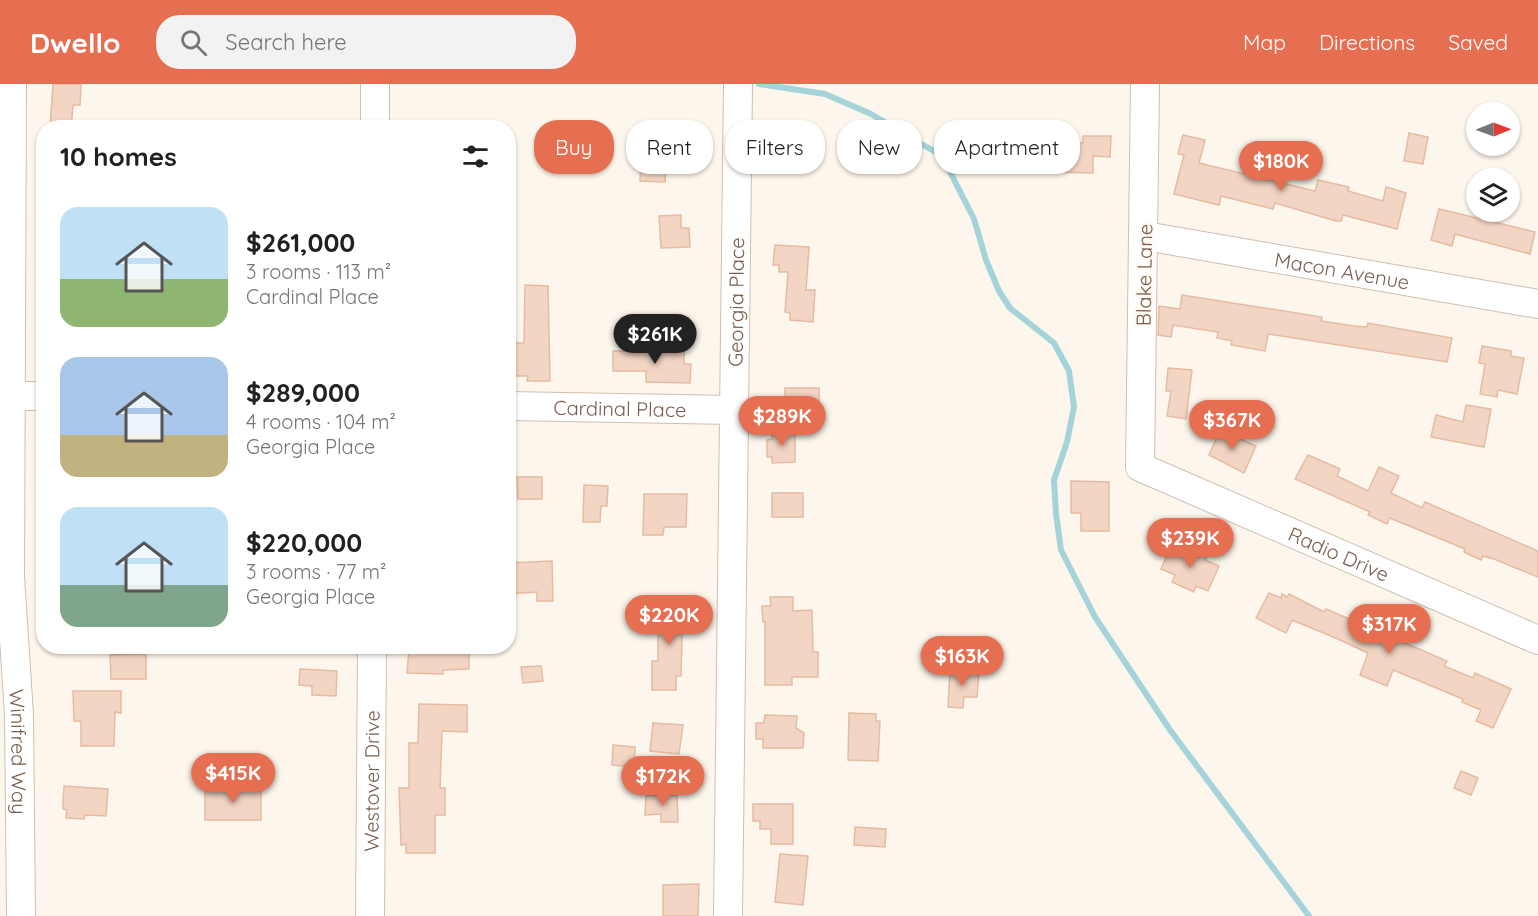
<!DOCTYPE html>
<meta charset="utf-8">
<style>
:root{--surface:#fff;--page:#f2f2f2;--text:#202124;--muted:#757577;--accent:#e76f51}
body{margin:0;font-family:Quicksand,sans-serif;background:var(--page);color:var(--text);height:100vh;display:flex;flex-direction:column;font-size:22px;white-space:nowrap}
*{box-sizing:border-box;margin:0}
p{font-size:20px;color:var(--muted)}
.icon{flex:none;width:33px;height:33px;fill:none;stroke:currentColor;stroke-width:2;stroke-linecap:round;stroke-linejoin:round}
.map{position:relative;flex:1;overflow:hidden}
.sheet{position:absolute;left:36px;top:36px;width:480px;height:534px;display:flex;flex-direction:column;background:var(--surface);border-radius:24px;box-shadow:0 2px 4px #0004}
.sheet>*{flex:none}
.banner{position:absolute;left:534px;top:36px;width:570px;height:54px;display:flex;gap:12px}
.needle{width:39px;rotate:89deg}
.buttons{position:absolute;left:1466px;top:18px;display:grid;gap:12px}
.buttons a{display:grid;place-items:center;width:54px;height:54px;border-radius:50%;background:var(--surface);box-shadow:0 2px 4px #0004;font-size:30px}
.price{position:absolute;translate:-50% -51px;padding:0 14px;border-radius:21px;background:var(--accent);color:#fff;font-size:20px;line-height:39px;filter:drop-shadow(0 2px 3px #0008)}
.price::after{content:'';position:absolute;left:50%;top:36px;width:18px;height:14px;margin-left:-9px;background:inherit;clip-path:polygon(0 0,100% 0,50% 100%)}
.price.selected{background:#222;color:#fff}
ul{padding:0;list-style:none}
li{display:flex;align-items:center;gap:18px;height:150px;padding:0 24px}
li span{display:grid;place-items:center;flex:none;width:168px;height:120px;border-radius:18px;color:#555}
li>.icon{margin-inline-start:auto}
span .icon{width:72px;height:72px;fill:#fffc;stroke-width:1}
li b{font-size:26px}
h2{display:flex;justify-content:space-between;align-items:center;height:72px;padding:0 24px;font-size:26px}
.tag{padding:0 21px;border-radius:24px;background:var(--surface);box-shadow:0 2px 4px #0004;font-size:21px;line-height:54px}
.tag.selected{background:var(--accent);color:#fff}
header{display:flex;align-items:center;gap:36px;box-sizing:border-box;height:84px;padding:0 30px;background:var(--accent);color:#fff}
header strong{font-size:28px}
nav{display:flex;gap:33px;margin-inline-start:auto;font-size:21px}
.search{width:420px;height:54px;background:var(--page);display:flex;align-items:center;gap:15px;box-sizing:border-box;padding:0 21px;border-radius:24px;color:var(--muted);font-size:22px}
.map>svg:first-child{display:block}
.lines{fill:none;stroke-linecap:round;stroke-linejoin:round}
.stream{stroke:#a5d3da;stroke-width:6}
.building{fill:#f3d5c3;stroke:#e6bba3;stroke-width:1.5}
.minor-casing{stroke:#d1beb0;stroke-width:30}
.minor{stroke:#fff;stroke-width:28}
.labels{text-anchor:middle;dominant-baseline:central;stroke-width:5;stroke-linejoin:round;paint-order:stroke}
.street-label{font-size:20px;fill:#7a5c4d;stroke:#fffaf3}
</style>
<header>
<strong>Dwello</strong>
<div class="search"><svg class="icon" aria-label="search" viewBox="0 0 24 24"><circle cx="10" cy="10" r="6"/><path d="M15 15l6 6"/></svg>Search here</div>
<nav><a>Map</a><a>Directions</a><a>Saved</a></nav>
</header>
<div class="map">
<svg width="1538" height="832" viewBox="0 0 1538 832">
<rect width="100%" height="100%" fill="#fdf6ec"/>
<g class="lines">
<polyline class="stream" points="759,0 825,10 871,30 942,72 974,135 986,176 999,207 1010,224 1054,259 1069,287 1074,323 1067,358 1054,396 1056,430 1061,466 1095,533 1170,646 1309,832"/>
</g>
<g class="building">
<polygon points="53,0 81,0 80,21 73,21 71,44 50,44"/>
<polygon points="631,47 669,48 665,98 640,97 641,73 630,73"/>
<polygon points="1409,49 1428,53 1423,80 1404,77"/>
<polygon points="1183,51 1205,56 1199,79 1315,107 1318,96 1349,103 1348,107 1383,117 1386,103 1406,109 1397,145 1343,131 1341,137 1336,137 1275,119 1273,125 1221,112 1219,121 1174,110 1184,71 1178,70"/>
<polygon points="1083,52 1111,52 1110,73 1093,72 1093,89 1053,88 1053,58 1083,59"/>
<polygon points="1439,125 1535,148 1530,170 1455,150 1452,162 1431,156"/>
<polygon points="681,131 681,144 689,144 690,163 661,164 659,132"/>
<polygon points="775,161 809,163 806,206 815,206 813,238 790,236 790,229 785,228 788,188 779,188 779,181 773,181"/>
<polygon points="525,201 548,202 550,297 527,297 528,292 508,292 508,259 524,259"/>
<polygon points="1182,211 1322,233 1321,237 1354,242 1367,243 1368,239 1452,254 1447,278 1268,250 1265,267 1231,261 1232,257 1217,254 1218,248 1173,241 1171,253 1158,251 1159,222 1180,225"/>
<polygon points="1482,262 1511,267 1511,272 1524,274 1517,310 1498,306 1497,313 1480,310 1485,280 1479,279"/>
<polygon points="613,267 684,267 684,280 691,280 690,299 646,298 646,287 613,287"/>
<polygon points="1168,284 1192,286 1186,335 1167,332 1171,307 1166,307"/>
<rect x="785" y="304" width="34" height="27"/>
<polygon points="1466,321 1491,325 1484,363 1431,353 1436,331 1463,338"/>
<polygon points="1220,346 1256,362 1244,389 1209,371"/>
<polygon points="772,348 795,348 795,378 772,379 772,373 767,373 767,356 772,355"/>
<polygon points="1308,371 1340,385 1337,392 1368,407 1379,383 1399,392 1391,409 1422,424 1425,418 1538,467 1538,493 1494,475 1483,472 1481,476 1464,468 1465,465 1390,434 1387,440 1368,431 1370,428 1295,395"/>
<polygon points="517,393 542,393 542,415 518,415"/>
<polygon points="1071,397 1109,398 1109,447 1081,447 1081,429 1071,429"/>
<polygon points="584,401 608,402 607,422 601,422 600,438 583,438"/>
<rect x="772" y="409" width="31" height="24"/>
<polygon points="644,410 687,410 686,443 664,443 663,451 643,451"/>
<polygon points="1171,462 1207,473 1205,476 1219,482 1208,507 1196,502 1194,508 1172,498 1175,491 1161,485"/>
<polygon points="552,477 553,517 537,517 537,508 508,510 508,479"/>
<polygon points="1269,509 1281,514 1282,510 1287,513 1289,510 1324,528 1326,525 1447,577 1444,582 1473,594 1475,589 1511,605 1493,644 1476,637 1481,626 1462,618 1463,615 1393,586 1387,602 1360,591 1368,569 1338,555 1292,536 1286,549 1256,534"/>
<polygon points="770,513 793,513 793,527 812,526 813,568 818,568 818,593 792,593 792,601 765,601 765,538 763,538 762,522 771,522"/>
<polygon points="683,516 681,592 676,592 676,606 652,606 652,577 658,577 658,517"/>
<polygon points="409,566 469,566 469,585 443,586 443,590 407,589"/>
<polygon points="146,570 146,595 111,595 110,571"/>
<polygon points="541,582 543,597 523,599 521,583"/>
<polygon points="300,585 337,587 336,612 312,611 312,602 299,601"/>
<polygon points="950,586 979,587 977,613 964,613 963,624 948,623"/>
<polygon points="73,607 121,607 121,629 115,628 114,662 81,662 81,637 74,637"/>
<polygon points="419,620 467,621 467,648 442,647 440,704 445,704 445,731 435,731 435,769 406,769 406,760 401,761 399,704 409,704 409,659 418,659"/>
<polygon points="849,629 876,630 876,637 880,637 878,677 848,676"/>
<polygon points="765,631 797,632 796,644 804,649 803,664 763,664 763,655 756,655 756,639 764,639"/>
<polygon points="653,639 683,641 679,670 650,667"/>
<polygon points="613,661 635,663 634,683 612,681"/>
<polygon points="1461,687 1478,694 1471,711 1454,704"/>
<polygon points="64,702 108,705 106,732 85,731 84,735 66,734 67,726 63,725 63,719"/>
<rect x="205" y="704" width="56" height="32"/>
<polygon points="677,711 678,738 661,738 661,730 645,731 646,712"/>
<polygon points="753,720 793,720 793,760 771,760 771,745 760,745 760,737 753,737"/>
<polygon points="855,743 886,745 885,763 854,761"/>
<polygon points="780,770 808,772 803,821 775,818"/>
<polygon points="699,800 698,832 663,832 663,801"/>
</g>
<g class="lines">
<defs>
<g id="minor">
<path id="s1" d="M 12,0 L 10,493 L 19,631 L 21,832"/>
<path id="s2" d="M 1145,0 L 1140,383 L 1538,556"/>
<polyline points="375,44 375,0"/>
<path id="s3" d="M 1145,152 L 1538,220"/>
<polyline points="11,312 44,312"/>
<path id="s4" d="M 508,322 L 734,326"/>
<path id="s5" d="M 370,832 L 372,562"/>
<path id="s6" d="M 728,832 L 738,0"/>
</g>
</defs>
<use href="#minor" class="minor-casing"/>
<use href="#minor" class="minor"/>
</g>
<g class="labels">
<g class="street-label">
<text stroke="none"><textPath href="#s3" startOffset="200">Macon Avenue</textPath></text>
<text transform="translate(1144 191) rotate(-89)">Blake Lane</text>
<text stroke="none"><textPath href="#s6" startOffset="614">Georgia Place</textPath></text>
<text stroke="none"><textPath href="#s4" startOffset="112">Cardinal Place</textPath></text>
<text stroke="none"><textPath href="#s2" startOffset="600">Radio Drive</textPath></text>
<text stroke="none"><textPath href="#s1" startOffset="668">Winifred Way</textPath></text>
<text stroke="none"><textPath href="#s5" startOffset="135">Westover Drive</textPath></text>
</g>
</g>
</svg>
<div class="buttons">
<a><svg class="needle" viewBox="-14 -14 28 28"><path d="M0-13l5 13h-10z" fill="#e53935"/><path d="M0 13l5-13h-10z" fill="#757577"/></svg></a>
<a><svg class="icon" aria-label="layers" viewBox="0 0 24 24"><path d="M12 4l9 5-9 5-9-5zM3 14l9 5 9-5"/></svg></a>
</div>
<b class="price" style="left:1281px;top:108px">$180K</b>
<b class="price selected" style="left:655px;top:281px">$261K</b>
<b class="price" style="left:782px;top:363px">$289K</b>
<b class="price" style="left:1232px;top:367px">$367K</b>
<b class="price" style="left:1190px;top:485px">$239K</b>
<b class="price" style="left:669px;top:562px">$220K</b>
<b class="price" style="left:1389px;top:571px">$317K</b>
<b class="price" style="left:962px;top:603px">$163K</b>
<b class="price" style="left:233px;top:720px">$415K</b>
<b class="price" style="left:663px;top:723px">$172K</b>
<div class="banner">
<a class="tag selected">Buy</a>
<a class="tag">Rent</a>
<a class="tag">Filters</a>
<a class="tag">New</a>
<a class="tag">Apartment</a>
</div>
<section class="sheet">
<h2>10 homes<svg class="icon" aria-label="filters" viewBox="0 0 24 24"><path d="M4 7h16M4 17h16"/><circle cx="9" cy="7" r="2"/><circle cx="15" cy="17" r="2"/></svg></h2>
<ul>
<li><span style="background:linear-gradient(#bfe0f5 60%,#8fb573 0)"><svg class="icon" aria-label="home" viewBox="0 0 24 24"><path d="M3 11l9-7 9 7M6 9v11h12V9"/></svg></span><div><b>$261,000</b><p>3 rooms · 113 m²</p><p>Cardinal Place</p></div></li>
<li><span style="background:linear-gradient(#a9c7e8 65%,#c2b280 0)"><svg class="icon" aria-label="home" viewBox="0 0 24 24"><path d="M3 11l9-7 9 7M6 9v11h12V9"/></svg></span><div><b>$289,000</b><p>4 rooms · 104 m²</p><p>Georgia Place</p></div></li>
<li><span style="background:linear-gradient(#bfe0f5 65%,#7fa58c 0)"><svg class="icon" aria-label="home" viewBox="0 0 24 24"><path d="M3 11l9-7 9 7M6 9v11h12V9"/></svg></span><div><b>$220,000</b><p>3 rooms · 77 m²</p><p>Georgia Place</p></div></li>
</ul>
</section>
</div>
